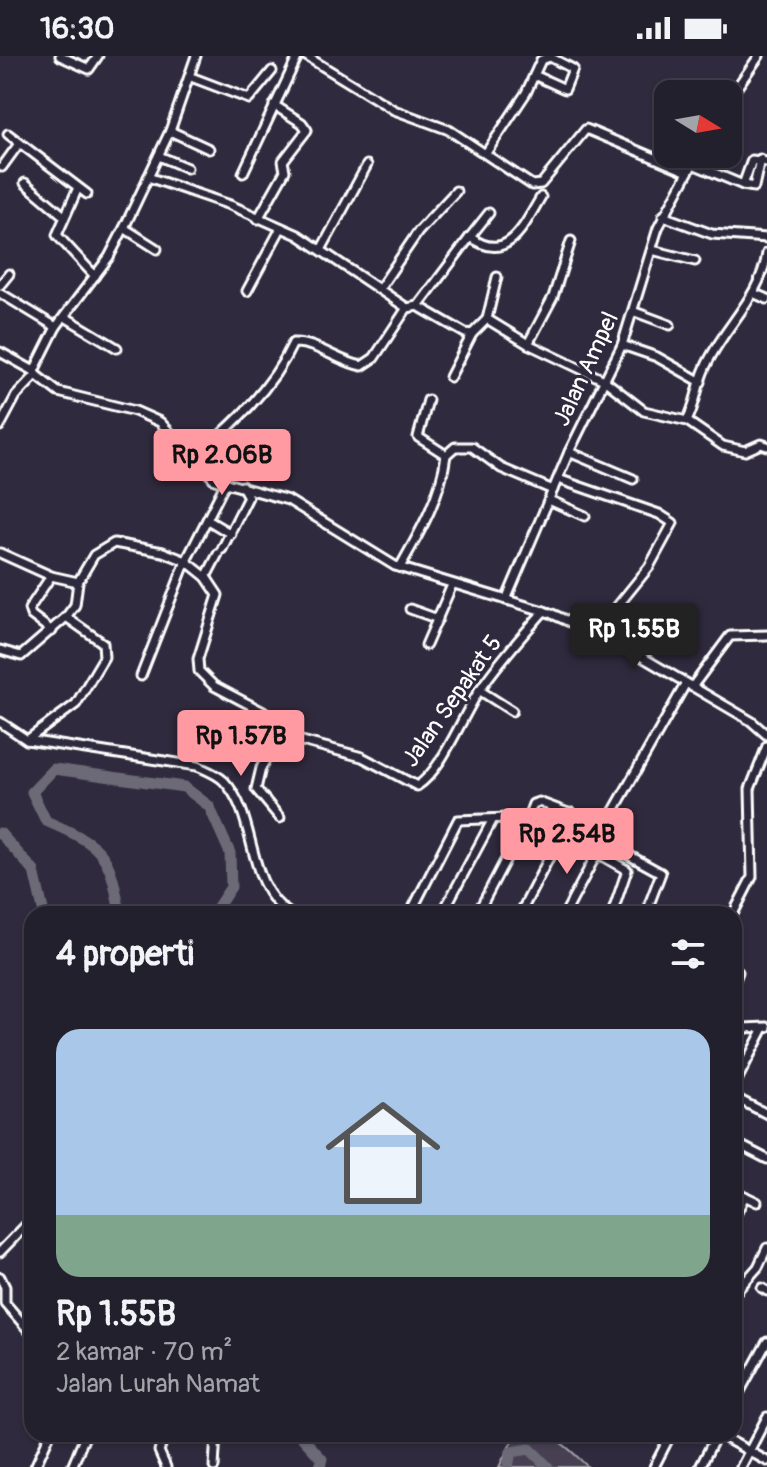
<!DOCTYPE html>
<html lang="id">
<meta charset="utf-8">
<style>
:root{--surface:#23202e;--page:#2b2836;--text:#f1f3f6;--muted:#a3a3aa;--line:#403e4a;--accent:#ff9aa2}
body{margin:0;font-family:Pangolin,sans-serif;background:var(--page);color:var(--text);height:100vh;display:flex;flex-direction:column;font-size:30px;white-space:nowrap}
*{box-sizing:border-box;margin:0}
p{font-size:26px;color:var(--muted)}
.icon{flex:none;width:44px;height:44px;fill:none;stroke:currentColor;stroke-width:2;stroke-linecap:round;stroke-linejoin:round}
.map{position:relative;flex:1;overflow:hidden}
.drawer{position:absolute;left:24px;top:850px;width:718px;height:536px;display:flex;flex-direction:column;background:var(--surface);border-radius:24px;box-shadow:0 2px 6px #0004,0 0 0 2px var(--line)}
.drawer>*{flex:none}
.needle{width:52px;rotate:101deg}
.tools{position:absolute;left:654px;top:24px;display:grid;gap:16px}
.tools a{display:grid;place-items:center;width:88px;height:88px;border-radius:16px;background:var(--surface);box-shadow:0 2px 6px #0004,0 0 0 2px var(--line);font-size:40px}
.price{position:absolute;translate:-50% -68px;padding:0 18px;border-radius:8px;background:var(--accent);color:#111;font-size:26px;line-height:52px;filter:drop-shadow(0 2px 4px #0008)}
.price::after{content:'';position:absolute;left:50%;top:48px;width:24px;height:18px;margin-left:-12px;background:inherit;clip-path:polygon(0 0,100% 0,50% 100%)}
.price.current{background:#222;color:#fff}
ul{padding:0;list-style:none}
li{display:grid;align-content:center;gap:16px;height:424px;padding:0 32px}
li+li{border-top:2px solid var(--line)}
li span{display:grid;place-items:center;height:248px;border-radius:24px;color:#555}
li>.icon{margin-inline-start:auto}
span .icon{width:144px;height:144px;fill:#fffc;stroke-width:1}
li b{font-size:34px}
h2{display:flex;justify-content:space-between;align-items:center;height:96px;padding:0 32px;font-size:34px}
.status{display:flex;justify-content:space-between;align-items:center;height:56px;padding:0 40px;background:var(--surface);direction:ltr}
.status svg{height:22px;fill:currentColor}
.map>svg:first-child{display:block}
.green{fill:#464152;stroke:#a2a0a8;stroke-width:2}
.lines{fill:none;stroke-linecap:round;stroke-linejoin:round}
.river{stroke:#6d6a77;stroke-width:11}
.minor-casing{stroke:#fff;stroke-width:13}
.minor{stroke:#2f2a3d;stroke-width:7}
.labels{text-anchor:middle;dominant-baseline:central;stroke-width:6;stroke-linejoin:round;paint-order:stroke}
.street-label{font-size:24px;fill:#fff;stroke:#2f2a3d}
</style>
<div class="status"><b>16:30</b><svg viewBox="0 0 49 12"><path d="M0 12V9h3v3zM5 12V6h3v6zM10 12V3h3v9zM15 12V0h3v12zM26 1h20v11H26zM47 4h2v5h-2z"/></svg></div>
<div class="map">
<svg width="767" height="1411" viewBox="0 0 767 1411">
<rect width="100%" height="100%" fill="#2f2a3d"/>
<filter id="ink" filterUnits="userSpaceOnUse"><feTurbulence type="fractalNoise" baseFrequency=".0125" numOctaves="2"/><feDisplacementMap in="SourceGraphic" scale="16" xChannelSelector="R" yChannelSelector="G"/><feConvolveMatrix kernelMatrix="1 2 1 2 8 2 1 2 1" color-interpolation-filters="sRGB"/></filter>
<g filter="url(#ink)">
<path class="green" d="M 534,1378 C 557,1378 572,1396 588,1411 L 499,1411 L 514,1381 Z"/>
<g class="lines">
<g class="river">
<polyline points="0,777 34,815 44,858"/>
<path d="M 120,858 C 110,797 104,790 46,765 L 32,736 L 54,713 L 184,731 L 209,750 L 230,797 L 231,831 L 213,858"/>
<polyline points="299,1378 322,1403 320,1411"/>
<polyline points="508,1411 511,1396 530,1393 548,1411"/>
</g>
<defs>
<g id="minor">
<polyline points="60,0 89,13 98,0"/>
<polyline points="196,0 170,75 124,172 109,201 56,271 34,315 36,319 58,336 135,355 160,366 215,424 288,444 395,510 550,557 625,591 751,665 767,679"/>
<polyline points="306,0 394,54 449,74 532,129 541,128 586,73 688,116"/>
<polyline points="191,21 249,43 272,15"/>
<polyline points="728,44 759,0"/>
<polyline points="170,75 209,93"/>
<polyline points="8,78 87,138"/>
<polyline points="486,97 526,37 541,4 550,1 573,13 565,33 534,19"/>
<polyline points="159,100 187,112"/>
<polyline points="693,108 743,129 752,104 767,106"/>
<polyline points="2,111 18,89"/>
<polyline points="243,117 298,0"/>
<polyline points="148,121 230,149 298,179 407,252"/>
<polyline points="25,127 64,160"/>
<polyline points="743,129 754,131 760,103"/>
<polyline points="77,134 57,179 95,220"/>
<polyline points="663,160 712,178 767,182"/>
<polyline points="258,163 285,115 283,105 307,74 302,67 274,49"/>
<polyline points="124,172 157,193"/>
<polyline points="470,181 489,157"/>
<polyline points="322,192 367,109"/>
<polyline points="652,194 695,205"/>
<polyline points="0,229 9,218"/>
<polyline points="380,232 418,176 456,135"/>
<polyline points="247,235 281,172"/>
<polyline points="0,237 56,271"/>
<polyline points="753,237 767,243"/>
<path d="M 418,250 L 470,181 C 508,209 524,169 541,141"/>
<polyline points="635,256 670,269"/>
<polyline points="65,261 117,292"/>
<polyline points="487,263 497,221"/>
<polyline points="528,288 553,241 571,185"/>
<polyline points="622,289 657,301 701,326"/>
<polyline points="0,296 34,315"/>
<polyline points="450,321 472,278"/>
<path d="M 687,365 C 696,348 697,329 705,312 C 722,272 761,242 767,197"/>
<polyline points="0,370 16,340 36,319"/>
<polyline points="569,396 633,423"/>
<polyline points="446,399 455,391 472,391 501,412 553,434"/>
<path d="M 194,402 C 232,370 272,333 293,287 C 316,286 339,306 362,310 L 374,302 L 407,252 L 418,250 L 465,277 L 472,278 L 487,263 L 528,288 L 604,324 L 644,355 L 687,365 L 723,390 L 745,395 L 761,388 L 767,390"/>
<polyline points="558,423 659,458 673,467 649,511 595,578"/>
<path d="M 226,426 L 186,505 L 206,521 L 218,539 L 198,603 L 199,615 L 214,630 L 273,661 L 283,680 L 362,701 L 417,730 C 443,714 462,659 481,632 C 500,604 522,580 544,555"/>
<polyline points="549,444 585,460"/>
<polyline points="211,466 231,478"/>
<polyline points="222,493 248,441 242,430"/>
<polyline points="0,497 51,520 78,526 94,499 114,487 163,496 186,505 141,620"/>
<path d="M 400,511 C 420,476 441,440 446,399 L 418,381 L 428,344"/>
<polyline points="51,520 29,553 31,559 52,575"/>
<polyline points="206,521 218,498"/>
<polyline points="506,544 569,396 622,289 658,172 698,98"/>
<polyline points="410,553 438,563"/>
<polyline points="426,589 452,529"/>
<polyline points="0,594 21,600 66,561"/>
<polyline points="692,631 730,580 767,579"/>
<polyline points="479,634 512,655"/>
<path d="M 0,666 L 27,684 L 197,710 C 206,714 217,718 224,725 C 259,762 244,829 290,858"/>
<polyline points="27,684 76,648 104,601 103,587 66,561 75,549 78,526"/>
<polyline points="280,762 256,733 261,712 281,676"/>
<polyline points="597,797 627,814 612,858"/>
<polyline points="410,858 458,764 528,761 533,748 539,746 595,767 597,797 565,858"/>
<polyline points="442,858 493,763"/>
<polyline points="477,858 528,761"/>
<polyline points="520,858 572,757"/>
<polyline points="650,858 650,846 661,817 612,790 612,758 686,627"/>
<polyline points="733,858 752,821 750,733 767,690"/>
<polyline points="734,912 738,916 734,926"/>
<polyline points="734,968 744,972 767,971"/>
<polyline points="734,991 744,972"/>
<polyline points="734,1030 764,972"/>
<polyline points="734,1041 767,1058"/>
<polyline points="734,1086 767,1103"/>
<polyline points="734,1135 757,1146"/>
<polyline points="734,1162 745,1140"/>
<polyline points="0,1196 32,1163"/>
<polyline points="734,1211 736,1212"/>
<polyline points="0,1221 5,1231 5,1247 32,1278"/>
<polyline points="762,1232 767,1235"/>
<polyline points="734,1238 758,1211 767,1192"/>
<polyline points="734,1346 767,1286"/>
<polyline points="165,1378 159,1395 166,1411"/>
<polyline points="718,1378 767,1405"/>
<polyline points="35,1411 50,1378"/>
<polyline points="72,1411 86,1378"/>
<polyline points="214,1411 216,1378"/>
<polyline points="654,1411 671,1378"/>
<polyline points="700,1411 717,1378"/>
<polyline points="741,1411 767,1361"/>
</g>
</defs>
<use href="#minor" class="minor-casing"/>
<use href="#minor" class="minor"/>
</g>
</g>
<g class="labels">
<g class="street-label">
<text transform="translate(586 313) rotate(-65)">Jalan Ampel</text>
<text transform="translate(452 645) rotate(-55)">Jalan Sepakat 5</text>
</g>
</g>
</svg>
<div class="tools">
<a><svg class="needle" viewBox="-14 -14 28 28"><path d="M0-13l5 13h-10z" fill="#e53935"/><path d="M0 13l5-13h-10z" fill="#a3a3aa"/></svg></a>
</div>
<b class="price" style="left:222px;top:441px">Rp 2.06B</b>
<b class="price current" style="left:634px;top:615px">Rp 1.55B</b>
<b class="price" style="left:241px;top:722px">Rp 1.57B</b>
<b class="price" style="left:567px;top:820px">Rp 2.54B</b>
<section class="drawer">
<h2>4 properti<svg class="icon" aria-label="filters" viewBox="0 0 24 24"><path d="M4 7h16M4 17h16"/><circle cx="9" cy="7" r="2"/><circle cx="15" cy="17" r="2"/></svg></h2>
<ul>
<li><span style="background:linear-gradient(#a9c7e8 75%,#7fa58c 0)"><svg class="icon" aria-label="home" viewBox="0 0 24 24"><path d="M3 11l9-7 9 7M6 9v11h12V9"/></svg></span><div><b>Rp 1.55B</b><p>2 kamar · 70 m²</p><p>Jalan Lurah Namat</p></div></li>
</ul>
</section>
</div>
